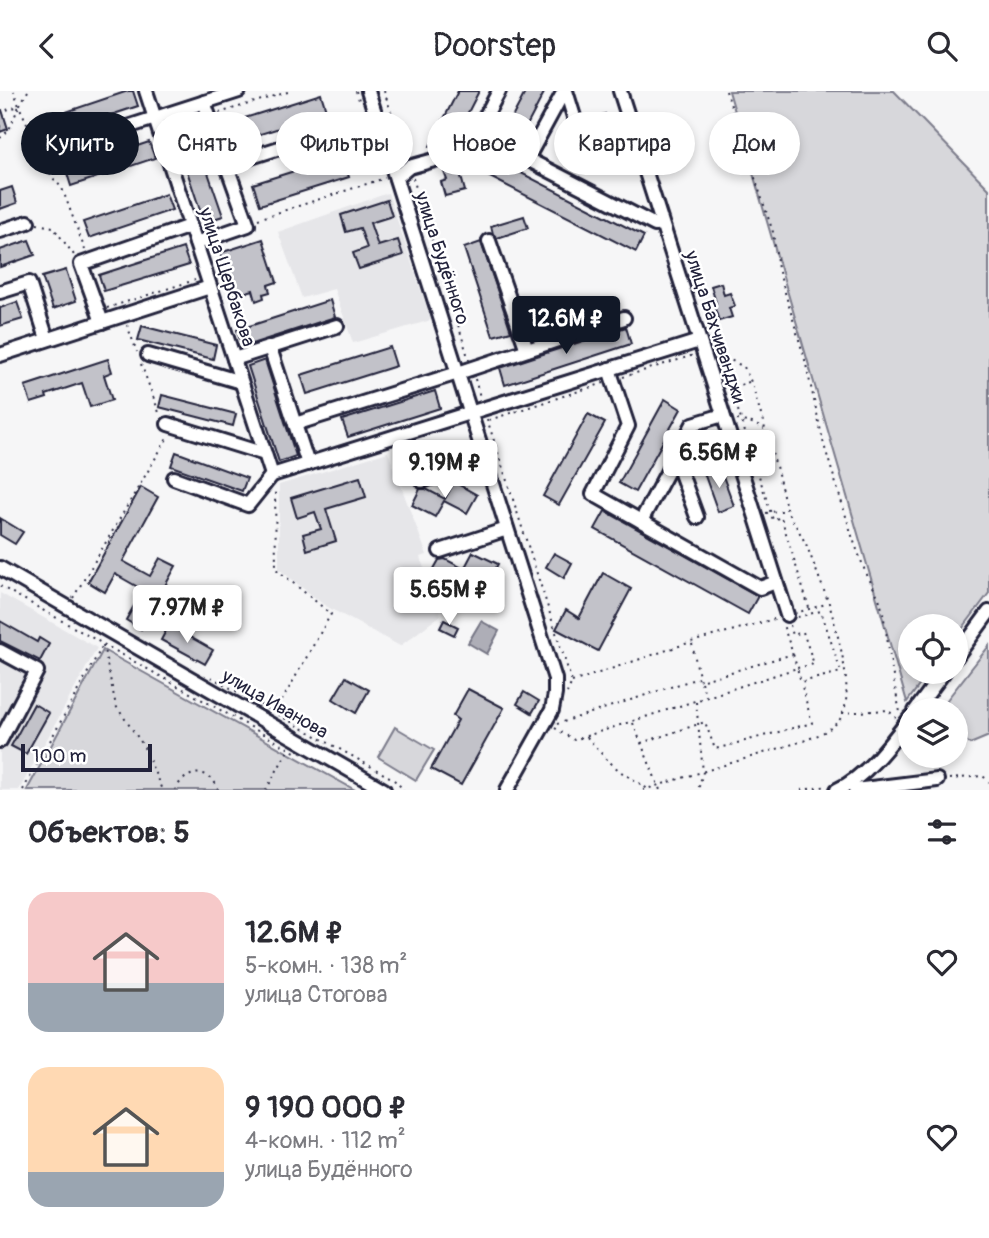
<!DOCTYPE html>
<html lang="ru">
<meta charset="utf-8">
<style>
:root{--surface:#fff;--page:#f7f7f7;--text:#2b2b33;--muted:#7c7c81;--accent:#111827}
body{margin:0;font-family:Pangolin,sans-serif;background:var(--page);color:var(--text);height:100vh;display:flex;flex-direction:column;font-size:26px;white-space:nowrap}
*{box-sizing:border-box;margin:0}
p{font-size:23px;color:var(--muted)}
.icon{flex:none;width:38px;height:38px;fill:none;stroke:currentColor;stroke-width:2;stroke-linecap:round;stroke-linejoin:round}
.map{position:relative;height:699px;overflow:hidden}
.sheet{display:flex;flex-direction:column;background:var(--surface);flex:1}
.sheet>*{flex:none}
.banner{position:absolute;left:21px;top:21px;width:948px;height:63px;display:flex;gap:14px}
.buttons{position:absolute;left:898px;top:523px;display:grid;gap:14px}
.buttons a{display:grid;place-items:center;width:70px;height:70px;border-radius:50%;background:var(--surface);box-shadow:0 4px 10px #0003;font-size:35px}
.scale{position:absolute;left:21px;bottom:18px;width:131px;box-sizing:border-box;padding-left:7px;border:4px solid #22223b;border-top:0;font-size:19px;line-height:24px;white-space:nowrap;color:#22223b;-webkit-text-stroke:5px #fff;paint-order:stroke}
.price{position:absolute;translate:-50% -60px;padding:0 16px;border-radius:7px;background:#fff;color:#222;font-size:23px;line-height:46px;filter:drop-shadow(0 2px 4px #0008)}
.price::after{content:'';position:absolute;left:50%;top:42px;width:21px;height:16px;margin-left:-10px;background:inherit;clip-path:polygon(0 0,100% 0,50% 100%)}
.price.selected{background:var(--accent);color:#fff}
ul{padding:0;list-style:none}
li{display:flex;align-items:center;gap:21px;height:175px;padding:0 28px}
li span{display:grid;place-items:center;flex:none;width:196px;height:140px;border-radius:21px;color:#555}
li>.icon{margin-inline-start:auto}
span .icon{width:84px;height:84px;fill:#fffc;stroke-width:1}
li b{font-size:30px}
h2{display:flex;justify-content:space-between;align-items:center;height:84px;padding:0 28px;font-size:30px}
.chip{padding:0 24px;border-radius:32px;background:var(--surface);box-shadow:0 4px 10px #0003;font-size:24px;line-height:63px}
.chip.selected{background:var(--accent);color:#fff}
header{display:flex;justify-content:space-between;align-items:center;height:91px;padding:0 28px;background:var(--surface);font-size:32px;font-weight:600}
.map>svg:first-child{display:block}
.built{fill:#e6e6e9}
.green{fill:#d7d7db;stroke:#7c7c8b;stroke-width:2}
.water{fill:#aeaeb7;stroke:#767685;stroke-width:2}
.building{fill:#c2c2c9;stroke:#22223b;stroke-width:2}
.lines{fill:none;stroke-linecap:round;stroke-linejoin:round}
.minor-casing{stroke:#22223b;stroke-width:18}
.path{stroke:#22223b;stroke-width:2;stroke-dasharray:2 5;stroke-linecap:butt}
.minor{stroke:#fff;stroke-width:12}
.labels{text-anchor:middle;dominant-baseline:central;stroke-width:5;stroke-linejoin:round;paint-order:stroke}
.street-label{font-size:19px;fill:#22223b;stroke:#fff}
</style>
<header><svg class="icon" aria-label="back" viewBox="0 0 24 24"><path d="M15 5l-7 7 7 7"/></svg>Doorstep<svg class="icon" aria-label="search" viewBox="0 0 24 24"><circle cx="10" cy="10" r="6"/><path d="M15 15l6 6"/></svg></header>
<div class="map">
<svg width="989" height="699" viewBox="0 0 989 699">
<rect width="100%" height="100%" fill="#f6f6f7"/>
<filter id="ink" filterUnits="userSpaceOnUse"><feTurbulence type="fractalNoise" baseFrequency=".0143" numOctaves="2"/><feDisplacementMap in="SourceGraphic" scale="14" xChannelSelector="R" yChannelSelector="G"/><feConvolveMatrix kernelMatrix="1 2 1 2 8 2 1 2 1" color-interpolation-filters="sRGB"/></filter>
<g filter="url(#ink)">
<g class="built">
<polygon points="388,102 431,229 353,252 334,198 302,207 278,141"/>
<polygon points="388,361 427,464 420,466 441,524 400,555 324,514 279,478 279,394"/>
<polygon points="0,502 97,557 19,699 0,699"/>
</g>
<g class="green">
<polygon points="729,0 894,0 989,98 989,502 956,546 956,536 910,536 910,581 929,581 907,611"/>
<polygon points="989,555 989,645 970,653 956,642 956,620 939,619"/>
<polygon points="103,559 355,699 27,699"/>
<polygon points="395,636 434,659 416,689 378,666"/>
</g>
<polygon class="water" points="481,530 499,540 487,563 468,552"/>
<g class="building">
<polygon points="128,0 133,0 138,15 54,43 48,27"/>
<polygon points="458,0 479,0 451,55 437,59 430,55"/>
<polygon points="526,0 545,0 520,48 505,40"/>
<polygon points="321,3 327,22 238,50 232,31"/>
<polygon points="0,19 2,19 8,38 0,41"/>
<polygon points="605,23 618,63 600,69 587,29"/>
<polygon points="193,38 223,125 204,131 175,44"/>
<polygon points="149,51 155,67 71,95 66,79"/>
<polygon points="342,65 349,86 260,114 253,93"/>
<polygon points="490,66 644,145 636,161 482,82"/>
<polygon points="460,71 463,81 460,82 465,100 445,105 441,91 447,89 442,76"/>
<polygon points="12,96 17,112 0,118 0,100"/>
<polygon points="166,103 172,119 89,147 83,131"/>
<polygon points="387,109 392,125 370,132 378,155 398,149 403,164 359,178 353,162 367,157 360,137 346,141 341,124"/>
<polygon points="524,125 528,137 497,147 493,143 491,135"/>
<polygon points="263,148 277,191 268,194 270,201 263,203 264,207 256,210 253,199 234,205 220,162"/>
<polygon points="29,149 35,164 0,176 0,159"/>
<polygon points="481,151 511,240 493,245 464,157"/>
<polygon points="183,157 189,174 104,200 99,184"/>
<polygon points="66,179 76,210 53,218 42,186"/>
<polygon points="721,192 724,204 730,202 735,215 729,217 732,226 719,230 714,215 716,212 711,195"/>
<polygon points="330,209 335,226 242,256 237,239"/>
<polygon points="17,211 23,228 0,235 0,217"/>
<polygon points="142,235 216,254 213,268 138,249"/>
<polygon points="626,236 631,253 505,294 500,277"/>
<polygon points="390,256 396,275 307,303 301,284"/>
<polygon points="108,268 112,281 104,284 112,309 90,316 82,292 46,304 47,307 31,312 25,295"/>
<polygon points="265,269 296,365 279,371 248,275"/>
<polygon points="435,300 440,317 348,346 342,329"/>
<polygon points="162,304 236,323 233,335 159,316"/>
<polygon points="665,308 681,318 635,401 619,392"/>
<polygon points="588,323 605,332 559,414 543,405"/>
<polygon points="176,361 247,387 242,400 171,375"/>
<polygon points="720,377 734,415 718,421 704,382"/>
<polygon points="360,386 366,406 326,418 336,450 307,459 303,443 321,438 315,421 297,427 291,407"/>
<polygon points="454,391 477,404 467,422 444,410 435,426 412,414 420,398 426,398 445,408"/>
<polygon points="141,396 158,406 123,470 150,485 160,467 176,475 141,538 126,529 143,499 115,483 105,501 88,491"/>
<polygon points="605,420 758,505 748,523 595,438"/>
<polygon points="0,427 23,441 15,453 0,444"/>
<polygon points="473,461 498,473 487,493 463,480 454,496 431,483 439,469 445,468 464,478"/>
<polygon points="554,462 572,472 564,487 546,476"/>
<polygon points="603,482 631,498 598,560 556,538 566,519 579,527"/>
<polygon points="444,529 458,536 454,544 440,537"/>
<polygon points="0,530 37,551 39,547 49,553 40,570 0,550"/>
<polygon points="169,534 213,559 205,573 161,549"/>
<polygon points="346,586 369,599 356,622 333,608"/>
<polygon points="468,598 504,617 461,694 431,678 458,629 453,625"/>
<polygon points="524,601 539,610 532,622 517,613"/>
<polygon points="34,613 49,622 26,663 11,655"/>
</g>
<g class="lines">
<defs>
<g id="minor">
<polyline points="146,0 272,384"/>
<polyline points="368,0 555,588 555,603 552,619 507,699"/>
<polyline points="566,0 583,55"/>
<polyline points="620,0 787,524"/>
<polyline points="62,57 239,0"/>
<polyline points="467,60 499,0"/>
<polyline points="527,68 564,0"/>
<polyline points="226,74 336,39"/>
<polyline points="396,87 409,76 467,60 500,54 655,134 661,132"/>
<polyline points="0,140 28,131"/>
<polyline points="489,150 527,259"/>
<polyline points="196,152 248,134 204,11"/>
<polyline points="0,201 29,192 47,248"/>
<polyline points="102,231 81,173 190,135"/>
<polyline points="270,257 308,373"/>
<polyline points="0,264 210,196"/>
<polyline points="148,264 241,291"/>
<polyline points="234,268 337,235"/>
<polyline points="609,278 628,335 593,403 760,497 776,491"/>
<polyline points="168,333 265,363"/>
<polyline points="295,333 458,282 624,227"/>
<polyline points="675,366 697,426"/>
<polyline points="272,384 699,250"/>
<polyline points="174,387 248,414 272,384"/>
<polyline points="422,390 485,368"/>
<polyline points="641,430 693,333 723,324"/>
<polyline points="440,460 507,438"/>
<polyline points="0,477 384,699"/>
<polyline points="0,560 37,580 0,650"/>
<polyline points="956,566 989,521"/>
<polyline points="915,620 944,581"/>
<path d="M 837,699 C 866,686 891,652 910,627"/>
<polyline points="855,699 937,689"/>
</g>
</defs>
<use href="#minor" class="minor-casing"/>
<g class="path">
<polyline points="28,0 19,15 52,86 62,97 85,159"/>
<polyline points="356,0 359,9"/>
<polyline points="384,0 406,65"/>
<polyline points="726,0 773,141 778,178 805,269 824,354 853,448 865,480 879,507 883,521 894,592 900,621"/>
<polyline points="0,21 19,15 14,0"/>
<polyline points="219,22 291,0"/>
<polyline points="169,38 200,28"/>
<polyline points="0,47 9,39 19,15"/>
<polyline points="413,87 469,269"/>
<polyline points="258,128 385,87"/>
<polyline points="37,133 53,136 74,164"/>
<polyline points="107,217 195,189"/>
<polyline points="127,234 137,261"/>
<polyline points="713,260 744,276 752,293 777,379 787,421 795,433 806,453 828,510"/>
<polyline points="141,273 160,324"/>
<polyline points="623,286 694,264"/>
<polyline points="475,288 480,306"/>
<polyline points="749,291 731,297 773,429 781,426 809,517"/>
<polyline points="487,328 572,591 567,602"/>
<polyline points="489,329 604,292"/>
<polyline points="737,329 752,332 764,338"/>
<polyline points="766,422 777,420 785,420"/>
<polyline points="0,495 295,661"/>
<polyline points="73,507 168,346"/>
<polyline points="790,534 793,544 803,541 814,573 797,577 793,563"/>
<polyline points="692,553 700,590 793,563 783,534"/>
<polyline points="103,554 116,615 143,654 162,699"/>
<polyline points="211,586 393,688 404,699"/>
<polyline points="572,591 691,551 778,527"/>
<polyline points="701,591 706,605"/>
<polyline points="696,611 703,681 698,699"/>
<polyline points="275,622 331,523 276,478 275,398"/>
<polyline points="842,622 888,619 896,627"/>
<polyline points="633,632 660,699"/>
<polyline points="557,633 698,587"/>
<polyline points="555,637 574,649 797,577 801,591 841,581 821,520 798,526"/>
<path d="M 587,646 C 598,659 610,673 624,683 C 633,688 641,693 649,699"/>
<polyline points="641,652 705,631 715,658 812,632 801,592"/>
<polyline points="949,688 983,685 989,691"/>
<polyline points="23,699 103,554"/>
<path d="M 175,699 C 185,679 211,675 218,699"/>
<polyline points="266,699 289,658"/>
<path d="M 643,699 L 803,650 C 816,645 831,640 840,628 C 857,604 836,539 829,512 L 796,522"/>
<polyline points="801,699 828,695"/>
</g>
<use href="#minor" class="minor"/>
</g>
</g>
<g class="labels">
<g class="street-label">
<text transform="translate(442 167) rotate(72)">улица Будённого</text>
<text transform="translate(227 186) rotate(72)">улица Щербакова</text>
<text transform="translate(715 236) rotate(72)">улица Бахчиванджи</text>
<text transform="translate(275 613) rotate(30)">улица Иванова</text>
</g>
</g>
</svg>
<div class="buttons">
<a><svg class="icon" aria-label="locate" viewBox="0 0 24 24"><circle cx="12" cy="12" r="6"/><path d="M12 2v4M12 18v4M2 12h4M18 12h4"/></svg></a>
<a><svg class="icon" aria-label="layers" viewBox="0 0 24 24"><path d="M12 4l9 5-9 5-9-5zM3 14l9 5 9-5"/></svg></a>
</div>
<div class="scale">100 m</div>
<b class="price selected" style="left:566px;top:265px">12.6M ₽</b>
<b class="price" style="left:719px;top:399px">6.56M ₽</b>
<b class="price" style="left:445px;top:409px">9.19M ₽</b>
<b class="price" style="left:449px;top:536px">5.65M ₽</b>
<b class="price" style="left:187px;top:554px">7.97M ₽</b>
<div class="banner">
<a class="chip selected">Купить</a>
<a class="chip">Снять</a>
<a class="chip">Фильтры</a>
<a class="chip">Новое</a>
<a class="chip">Квартира</a>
<a class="chip">Дом</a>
</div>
</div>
<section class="sheet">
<h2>Объектов: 5<svg class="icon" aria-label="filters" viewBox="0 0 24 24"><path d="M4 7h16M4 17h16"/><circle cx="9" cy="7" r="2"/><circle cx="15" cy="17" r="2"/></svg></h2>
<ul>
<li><span style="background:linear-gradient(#f6c9c9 65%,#9aa5b1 0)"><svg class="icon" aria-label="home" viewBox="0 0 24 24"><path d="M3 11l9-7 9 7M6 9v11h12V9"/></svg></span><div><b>12.6M ₽</b><p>5-комн. · 138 m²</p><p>улица Стогова</p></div><svg class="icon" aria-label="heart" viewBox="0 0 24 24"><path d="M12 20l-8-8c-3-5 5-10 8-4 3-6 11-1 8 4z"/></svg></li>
<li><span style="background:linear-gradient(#ffd9b3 75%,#9aa5b1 0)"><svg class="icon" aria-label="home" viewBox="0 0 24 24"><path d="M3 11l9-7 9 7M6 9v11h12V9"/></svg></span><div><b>9 190 000 ₽</b><p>4-комн. · 112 m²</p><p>улица Будённого</p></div><svg class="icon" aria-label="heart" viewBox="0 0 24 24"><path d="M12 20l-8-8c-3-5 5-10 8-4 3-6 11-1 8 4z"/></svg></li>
</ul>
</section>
